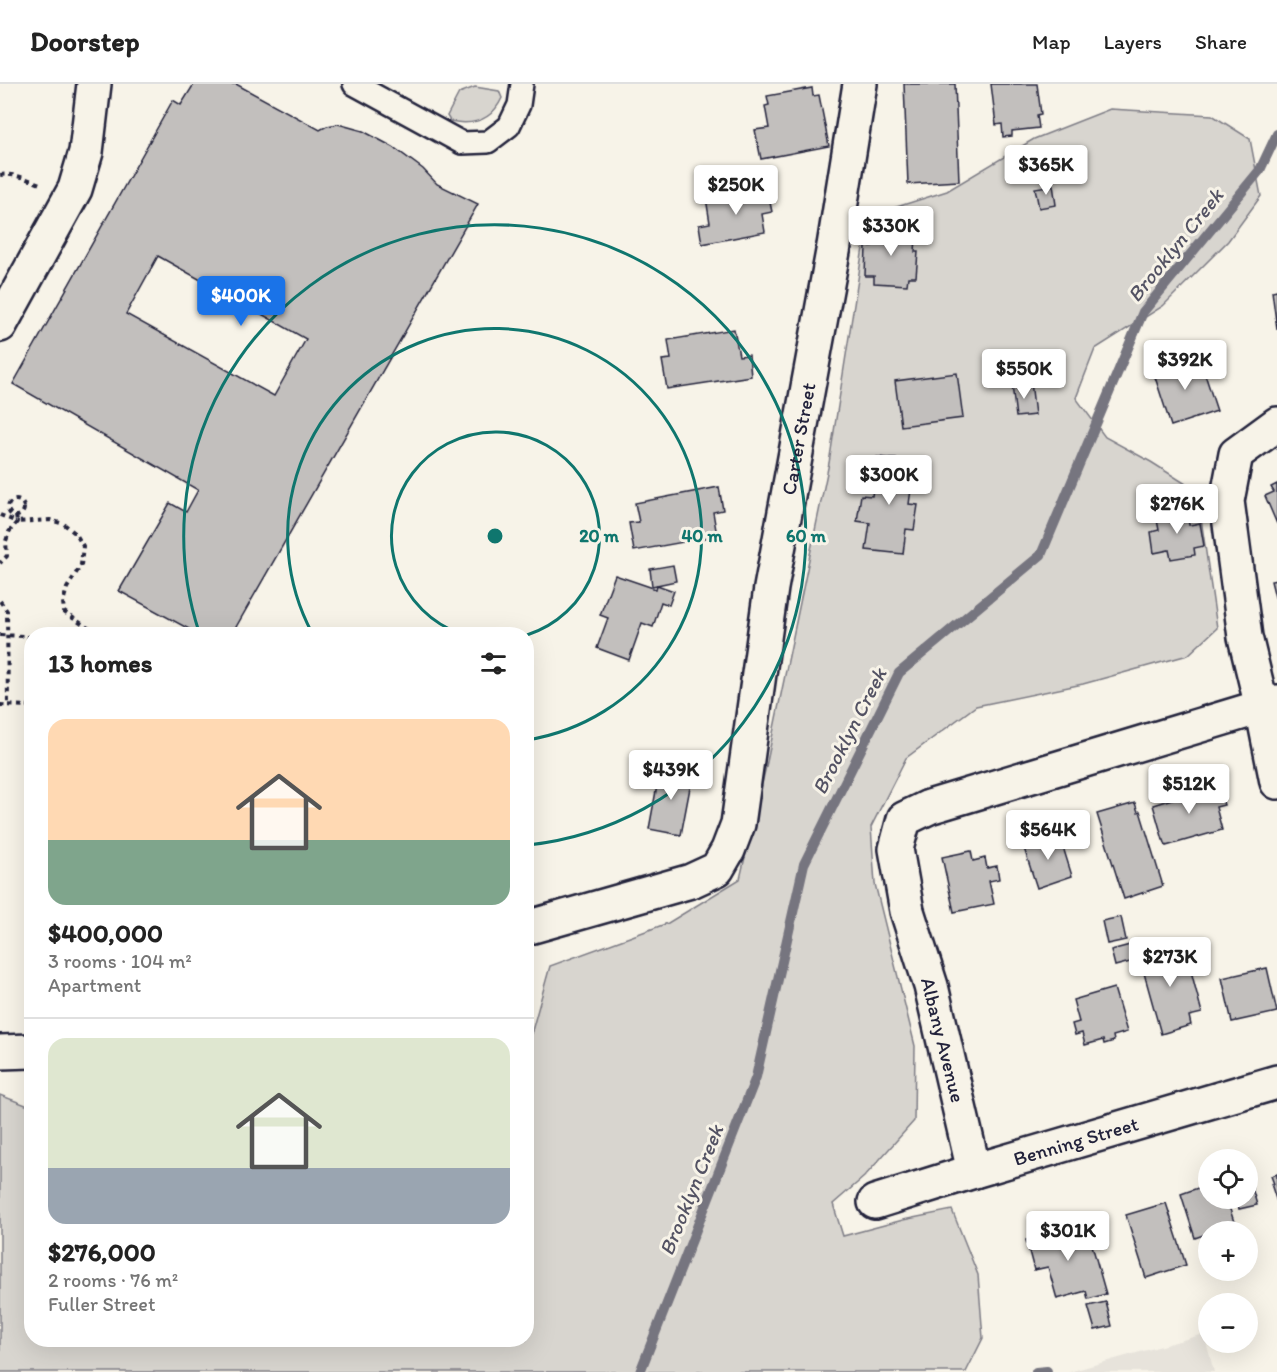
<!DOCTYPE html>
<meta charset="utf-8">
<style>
:root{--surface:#fff;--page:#f6f6f6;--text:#222;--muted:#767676;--line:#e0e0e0;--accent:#1a73e8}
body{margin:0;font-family:Itim,sans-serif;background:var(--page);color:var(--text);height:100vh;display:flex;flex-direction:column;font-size:22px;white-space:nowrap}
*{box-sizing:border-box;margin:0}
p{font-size:20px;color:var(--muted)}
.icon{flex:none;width:33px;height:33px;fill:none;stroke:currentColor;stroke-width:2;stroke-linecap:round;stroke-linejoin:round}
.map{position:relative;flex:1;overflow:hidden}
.panel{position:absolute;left:24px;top:543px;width:510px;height:720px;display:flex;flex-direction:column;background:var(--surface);border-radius:24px;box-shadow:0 6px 24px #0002}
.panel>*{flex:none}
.tools{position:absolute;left:1198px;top:1065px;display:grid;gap:12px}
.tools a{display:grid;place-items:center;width:60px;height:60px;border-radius:50%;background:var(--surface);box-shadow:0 6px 24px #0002;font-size:30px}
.price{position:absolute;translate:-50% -51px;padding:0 14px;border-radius:6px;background:#fff;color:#222;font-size:20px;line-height:39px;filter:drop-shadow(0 2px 3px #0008)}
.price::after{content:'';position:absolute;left:50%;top:36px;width:18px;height:14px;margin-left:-9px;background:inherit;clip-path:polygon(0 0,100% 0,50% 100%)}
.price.current{background:var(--accent);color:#fff}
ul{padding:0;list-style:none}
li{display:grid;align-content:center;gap:12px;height:318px;padding:0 24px}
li+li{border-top:2px solid var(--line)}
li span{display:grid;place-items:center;height:186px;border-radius:18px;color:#555}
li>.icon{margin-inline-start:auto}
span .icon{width:108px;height:108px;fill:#fffc;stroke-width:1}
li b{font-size:26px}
h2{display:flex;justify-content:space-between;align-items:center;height:72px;padding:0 24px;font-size:26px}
header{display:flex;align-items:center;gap:36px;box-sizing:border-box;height:84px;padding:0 30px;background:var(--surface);border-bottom:2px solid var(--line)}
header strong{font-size:28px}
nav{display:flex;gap:33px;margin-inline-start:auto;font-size:21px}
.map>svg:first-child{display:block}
.built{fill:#e7e3db}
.green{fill:#d8d5cf;stroke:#7d7c85;stroke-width:1.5}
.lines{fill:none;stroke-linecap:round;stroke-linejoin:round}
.stream{stroke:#76747f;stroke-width:10}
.building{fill:#c2bfbd;stroke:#22223b;stroke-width:1.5;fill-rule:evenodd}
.service-casing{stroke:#22223b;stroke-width:26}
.minor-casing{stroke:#22223b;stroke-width:38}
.path{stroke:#22223b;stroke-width:4;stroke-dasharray:4.5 4.5;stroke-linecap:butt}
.service{stroke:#f7f3e8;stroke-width:21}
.minor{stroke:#f7f3e8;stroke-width:33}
.ring{fill:none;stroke:#0f766e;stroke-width:3}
.labels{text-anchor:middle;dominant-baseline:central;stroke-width:6;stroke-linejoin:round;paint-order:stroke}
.street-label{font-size:20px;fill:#22223b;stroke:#f7f3e8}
.water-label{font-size:21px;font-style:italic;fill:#535263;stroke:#f7f3e8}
.centre{fill:#0f766e;stroke:#f7f3e8;stroke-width:3}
.ring-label{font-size:18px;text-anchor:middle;font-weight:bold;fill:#0f766e;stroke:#f7f3e8;stroke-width:6;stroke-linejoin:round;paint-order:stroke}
</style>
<header>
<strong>Doorstep</strong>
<nav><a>Map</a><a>Layers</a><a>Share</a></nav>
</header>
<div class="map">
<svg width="1277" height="1288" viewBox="0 0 1277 1288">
<rect width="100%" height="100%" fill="#f7f3e8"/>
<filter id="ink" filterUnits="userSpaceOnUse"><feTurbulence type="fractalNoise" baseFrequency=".0167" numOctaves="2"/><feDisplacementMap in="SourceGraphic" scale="12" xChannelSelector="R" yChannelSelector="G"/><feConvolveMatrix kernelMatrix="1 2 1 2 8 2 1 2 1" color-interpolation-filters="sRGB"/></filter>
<g filter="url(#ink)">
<polygon class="built" points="1204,1250 1214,1288 1069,1288"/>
<g class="green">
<path d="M 475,3 L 499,7 L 502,14 C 492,36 473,42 450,37 L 447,32 L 459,9 Z"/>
<polygon points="1110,25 1212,31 1250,55 1261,112 1228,157 1163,222 1095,265 1076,314 1105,353 1151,378 1197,407 1217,544 1188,571 1083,600 976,622 906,674 871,743 875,800 915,962 914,1037 864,1093 833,1120 843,1152 903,1136 952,1126 978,1191 983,1254 966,1288 0,1288 0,1011 31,1023 32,1256 526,1256 527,961 530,954 550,882 668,839 740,795 767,678 829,379 868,132 947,107 1034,55"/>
</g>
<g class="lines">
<g class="stream">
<polyline points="640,1288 756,993 804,780 899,589 1041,471 1143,228 1260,86 1277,50"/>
<polyline points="1036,1288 1047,1287"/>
</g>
</g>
<g class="building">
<path d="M 194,0 L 236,0 L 320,46 L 327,42 L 338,40 L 363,47 L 393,63 L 423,85 L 437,100 L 478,120 L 232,550 L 198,550 L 119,507 L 170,419 L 186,428 L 198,406 L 13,300 L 173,16 L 181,21 ZM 158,172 L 306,255 L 274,312 L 126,230 Z"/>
<polygon points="904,0 955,0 959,97 908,100"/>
<polygon points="991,0 1037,0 1041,30 1037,31 1039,44 1012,47 1012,52 1003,53 1002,40 996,41"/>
<polygon points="812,4 813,12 819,11 829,62 761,75 755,46 769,44 765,22 769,21 767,12"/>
<polygon points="1053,101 1056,121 1039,124 1035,104"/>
<polygon points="767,104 772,128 762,130 765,148 702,160 699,141 710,139 706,114"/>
<polygon points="872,143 894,144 893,152 916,153 915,168 918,168 916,193 908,193 907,201 874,199 874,192 865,192 866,162 872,162"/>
<polygon points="1277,206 1277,245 1272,207"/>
<polygon points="734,245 739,272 749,271 751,292 667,305 662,276 671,275 668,256"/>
<polygon points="1199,272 1217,327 1171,342 1153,287"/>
<polygon points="957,289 963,334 901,342 895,297"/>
<polygon points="1031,298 1035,331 1016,333 1012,301"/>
<polygon points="877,373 915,377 909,420 918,421 914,446 906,445 903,470 866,466 870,439 857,437 861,411 872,412"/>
<polygon points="1277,400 1277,440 1265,412 1274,408 1271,403"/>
<polygon points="719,403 723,426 713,428 717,452 634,467 629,439 639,438 635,419"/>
<polygon points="1187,427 1189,441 1200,439 1204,462 1194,464 1195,471 1171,475 1169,466 1154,469 1151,448 1159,446 1156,431"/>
<polygon points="673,481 676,497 652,502 650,485"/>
<polygon points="615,491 656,505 657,501 674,507 669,521 661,518 653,543 642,539 629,576 597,564 608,534 600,531"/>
<polygon points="1277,496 1277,512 1275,513 1271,497"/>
<polygon points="660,685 681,689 682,685 693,688 681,751 649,745"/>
<polygon points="1196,701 1197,706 1210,702 1211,705 1218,703 1224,721 1216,723 1222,746 1166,762 1164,756 1163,756 1153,721 1181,712 1179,707"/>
<polygon points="1135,719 1138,728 1140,727 1163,802 1124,815 1097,730"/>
<polygon points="1059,750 1072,792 1037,804 1023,761"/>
<polygon points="971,767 973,777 985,774 987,784 997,782 999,795 989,797 994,820 954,828 942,773"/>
<polygon points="1121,833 1126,856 1107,860 1102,837"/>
<polygon points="1178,859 1187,888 1191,887 1202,929 1189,932 1191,941 1161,950 1139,871"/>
<polygon points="1130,861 1134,877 1115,882 1111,866"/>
<polygon points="1267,884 1277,928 1232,938 1222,894"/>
<polygon points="1114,904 1127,948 1113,952 1114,957 1104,960 1103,956 1085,961 1082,949 1075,951 1072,940 1079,938 1073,916"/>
<polygon points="1248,1090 1257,1121 1239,1125 1236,1114 1248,1114"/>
<polygon points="1277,1090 1277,1118 1271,1100 1274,1100 1271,1092"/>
<polygon points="1209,1100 1209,1114 1232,1114 1227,1116 1235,1141 1214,1148 1209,1148 1209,1149 1195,1154 1181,1110"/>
<polygon points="1166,1119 1186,1181 1146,1194 1126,1131"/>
<polygon points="1086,1140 1106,1210 1088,1215 1086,1207 1057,1215 1048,1183 1034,1186 1026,1156"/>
<polygon points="1106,1218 1112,1242 1095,1246 1088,1222"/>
</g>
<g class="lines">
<defs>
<polyline id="service" points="354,0 462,59 488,58 509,42 519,21 522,0"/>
<g id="minor">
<polyline points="0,241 75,105 86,68 94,0"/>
<polyline points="1277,340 1236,370 1227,417 1245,553 1262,623 1277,698"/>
<path id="s1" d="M 526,844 L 691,797 L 717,785 L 728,766 L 738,740 L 771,504 L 834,162 L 860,0"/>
<polyline points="0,968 32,967"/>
<polyline points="974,1087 931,902 907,827 896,765 904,735 929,723 1277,618"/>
<path id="s2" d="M 875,1118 L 974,1087 L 1277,998"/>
</g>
</defs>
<use href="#service" class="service-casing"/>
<use href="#minor" class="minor-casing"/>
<g class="path">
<path d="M 0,91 C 14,89 27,95 40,100"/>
<circle cx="16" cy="424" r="8"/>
<polyline points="0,431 17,438 9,448 6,457 7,472 0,479"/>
<polyline points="16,432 17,438 50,436 64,440 76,450 83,462 81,481 67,504 63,518 64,528 97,550"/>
<polyline points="0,517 7,527 8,622"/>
<polyline points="0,551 24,552 32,554"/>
<polyline points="0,621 32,622"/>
</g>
<use href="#service" class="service"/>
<use href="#minor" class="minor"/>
</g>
</g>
<g class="ring">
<path d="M461 550A104 104 0 1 1 527 551"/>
<path d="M312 549A207 207 0 1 1 527 656"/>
<path d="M199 548A311 311 0 1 1 528 761"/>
</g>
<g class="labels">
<g class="street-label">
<text stroke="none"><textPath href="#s1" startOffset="640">Carter Street</textPath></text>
<text transform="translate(943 956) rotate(76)">Albany Avenue</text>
<text stroke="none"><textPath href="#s2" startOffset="210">Benning Street</textPath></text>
</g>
<g class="water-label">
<text transform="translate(1175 161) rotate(-51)">Brooklyn Creek</text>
<text transform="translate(849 647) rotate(-63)">Brooklyn Creek</text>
<text transform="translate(691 1106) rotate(-68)">Brooklyn Creek</text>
</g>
</g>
<circle cx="495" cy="452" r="9" class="centre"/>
<g class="ring-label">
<text x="599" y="458">20 m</text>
<text x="702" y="458">40 m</text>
<text x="806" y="458">60 m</text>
</g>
</svg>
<div class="tools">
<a><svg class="icon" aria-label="locate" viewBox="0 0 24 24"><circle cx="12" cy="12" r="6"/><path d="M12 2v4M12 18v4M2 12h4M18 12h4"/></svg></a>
<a>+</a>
<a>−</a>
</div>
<b class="price" style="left:1046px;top:112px">$365K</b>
<b class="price" style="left:736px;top:132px">$250K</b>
<b class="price" style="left:891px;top:173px">$330K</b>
<b class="price current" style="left:241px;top:243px">$400K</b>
<b class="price" style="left:1185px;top:307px">$392K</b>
<b class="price" style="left:1024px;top:316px">$550K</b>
<b class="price" style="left:889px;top:422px">$300K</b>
<b class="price" style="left:1177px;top:451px">$276K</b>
<b class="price" style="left:671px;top:717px">$439K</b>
<b class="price" style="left:1189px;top:731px">$512K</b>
<b class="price" style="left:1048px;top:777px">$564K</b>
<b class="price" style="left:1170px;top:904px">$273K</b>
<b class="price" style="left:1068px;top:1178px">$301K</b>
<section class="panel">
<h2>13 homes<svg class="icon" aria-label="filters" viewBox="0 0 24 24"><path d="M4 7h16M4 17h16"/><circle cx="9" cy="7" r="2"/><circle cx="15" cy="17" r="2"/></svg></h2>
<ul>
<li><span style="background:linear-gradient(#ffd9b3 65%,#7fa58c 0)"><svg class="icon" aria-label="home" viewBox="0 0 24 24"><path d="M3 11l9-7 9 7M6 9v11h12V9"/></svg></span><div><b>$400,000</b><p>3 rooms · 104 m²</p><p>Apartment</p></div></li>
<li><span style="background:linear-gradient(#dfe7d0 70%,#9aa5b1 0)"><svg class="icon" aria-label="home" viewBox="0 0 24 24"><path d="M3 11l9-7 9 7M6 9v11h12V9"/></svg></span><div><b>$276,000</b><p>2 rooms · 76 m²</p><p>Fuller Street</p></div></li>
</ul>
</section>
</div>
